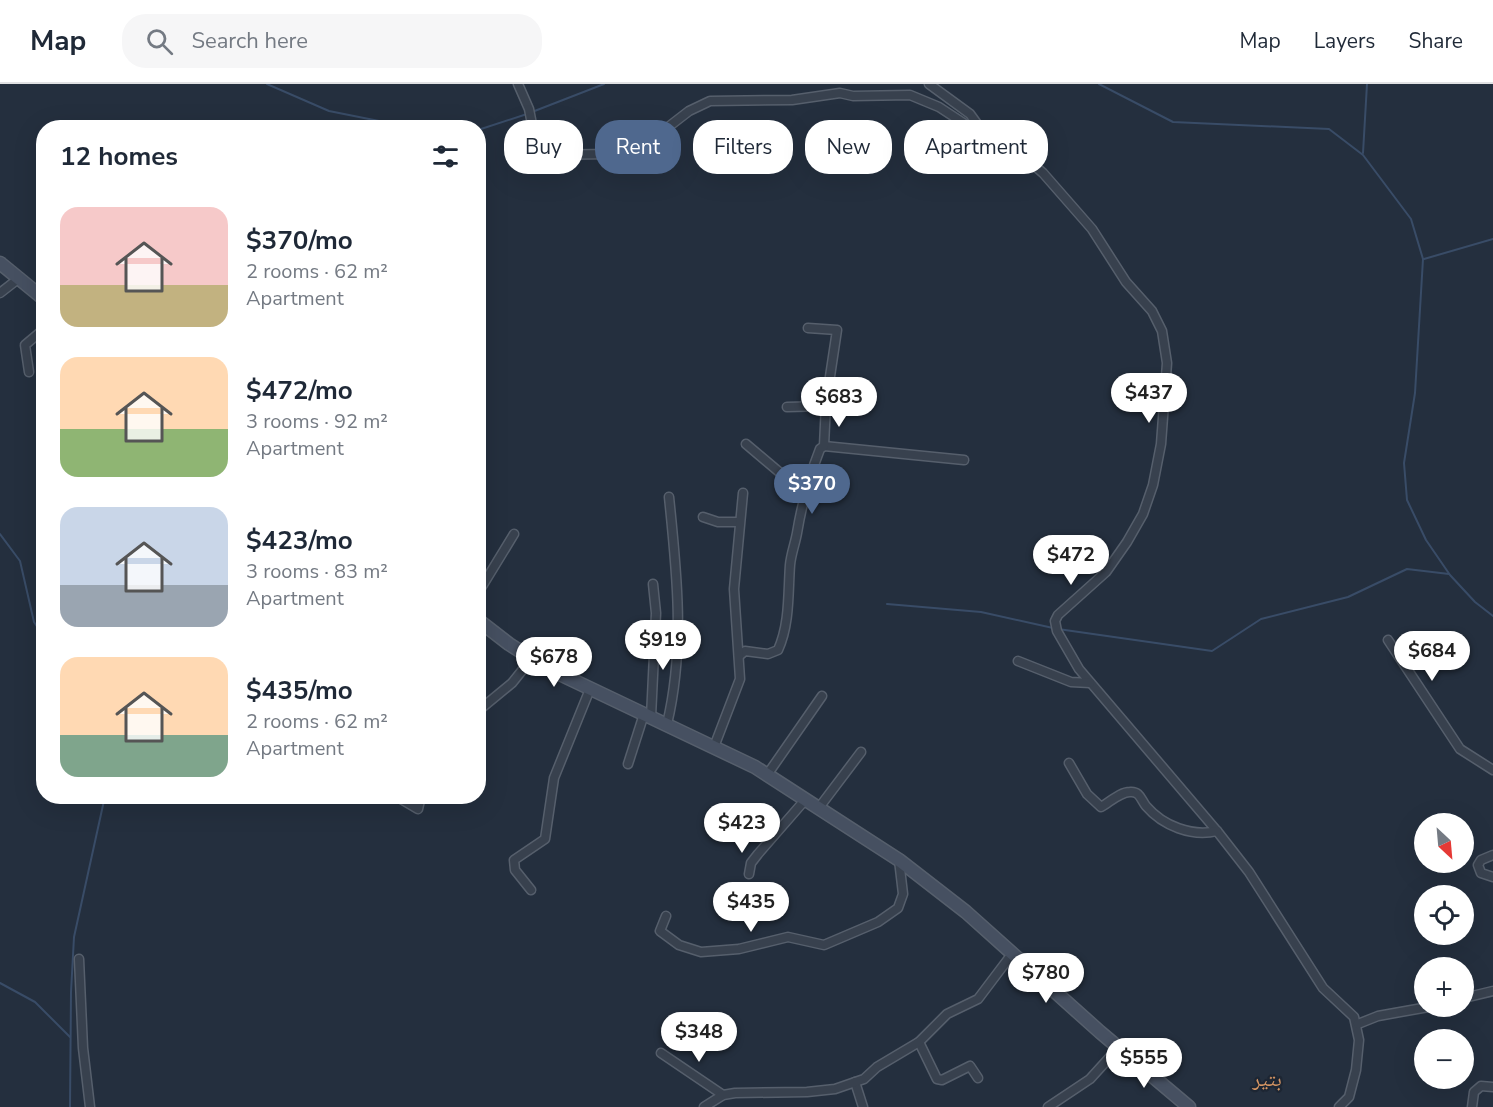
<!DOCTYPE html>
<meta charset="utf-8">
<style>
:root{--surface:#fff;--page:#f6f6f7;--text:#1f2937;--muted:#747a83;--line:#e0e1e3;--accent:#4f688e}
body{margin:0;font-family:"Nunito Sans","Noto Naskh Arabic",sans-serif;background:var(--page);color:var(--text);height:100vh;display:flex;flex-direction:column;font-size:22px;white-space:nowrap}
*{box-sizing:border-box;margin:0}
p{font-size:20px;color:var(--muted)}
.icon{flex:none;width:33px;height:33px;fill:none;stroke:currentColor;stroke-width:2;stroke-linecap:round;stroke-linejoin:round}
.map{position:relative;flex:1;overflow:hidden}
.panel{position:absolute;left:36px;top:36px;width:450px;height:684px;display:flex;flex-direction:column;background:var(--surface);border-radius:24px;box-shadow:0 6px 24px #0002}
.panel>*{flex:none}
.hud{position:absolute;left:504px;top:36px;width:570px;height:54px;display:flex;gap:12px}
.needle{width:39px;rotate:154deg}
.buttons{position:absolute;left:1414px;top:729px;display:grid;gap:12px}
.buttons a{display:grid;place-items:center;width:60px;height:60px;border-radius:50%;background:var(--surface);box-shadow:0 6px 24px #0002;font-size:30px}
.price{position:absolute;translate:-50% -51px;padding:0 14px;border-radius:21px;background:#fff;color:#222;font-size:20px;line-height:39px;filter:drop-shadow(0 2px 3px #0008)}
.price::after{content:'';position:absolute;left:50%;top:36px;width:18px;height:14px;margin-left:-9px;background:inherit;clip-path:polygon(0 0,100% 0,50% 100%)}
.price.selected{background:var(--accent);color:#fff}
ul{padding:0;list-style:none}
li{display:flex;align-items:center;gap:18px;height:150px;padding:0 24px}
li span{display:grid;place-items:center;flex:none;width:168px;height:120px;border-radius:18px;color:#555}
li>.icon{margin-inline-start:auto}
span .icon{width:72px;height:72px;fill:#fffc;stroke-width:1}
li b{font-size:26px}
h2{display:flex;justify-content:space-between;align-items:center;height:72px;padding:0 24px;font-size:26px}
.tag{padding:0 21px;border-radius:24px;background:var(--surface);box-shadow:0 6px 24px #0002;font-size:21px;line-height:54px}
.tag.selected{background:var(--accent);color:#fff}
header{display:flex;align-items:center;gap:36px;box-sizing:border-box;height:84px;padding:0 30px;background:var(--surface);border-bottom:2px solid var(--line)}
header strong{font-size:28px}
nav{display:flex;gap:33px;margin-inline-start:auto;font-size:21px}
.search{width:420px;height:54px;background:var(--page);display:flex;align-items:center;gap:15px;box-sizing:border-box;padding:0 21px;border-radius:24px;color:var(--muted);font-size:22px}
.map>svg:first-child{display:block}
.lines{fill:none;stroke-linecap:round;stroke-linejoin:round}
.stream{stroke:#394c67;stroke-width:2}
.street-casing{stroke:#565f6c;stroke-width:11}
.secondary-casing{stroke:#565f6c;stroke-width:15}
.street{stroke:#38414e;stroke-width:8}
.secondary{stroke:#465061;stroke-width:12}
.labels{text-anchor:middle;dominant-baseline:central;stroke-width:4.5;stroke-linejoin:round;paint-order:stroke}
.quarter-label{font-size:21px;fill:#d59563;stroke:#1d2633}
</style>
<header>
<strong>Map</strong>
<div class="search"><svg class="icon" aria-label="search" viewBox="0 0 24 24"><circle cx="10" cy="10" r="6"/><path d="M15 15l6 6"/></svg>Search here</div>
<nav><a>Map</a><a>Layers</a><a>Share</a></nav>
</header>
<div class="map">
<svg width="1493" height="1023" viewBox="0 0 1493 1023">
<rect width="100%" height="100%" fill="#242f3e"/>
<g class="lines">
<g class="stream">
<polyline points="267,0 329,27 414,44"/>
<polyline points="1099,0 1173,38 1329,45 1363,71 1411,135 1423,175 1415,309 1404,379 1407,416 1426,456 1450,491 1475,518 1493,532"/>
<polyline points="532,28 604,0"/>
<polyline points="478,46 527,30"/>
<polyline points="1363,69 1367,0"/>
<polyline points="1424,175 1493,155"/>
<polyline points="0,450 20,477 34,538 44,553"/>
<polyline points="887,520 981,528 1053,544"/>
<polyline points="1058,545 1212,567 1261,535 1348,513 1407,485 1449,490"/>
<polyline points="0,899 35,918 70,953"/>
<polyline points="70,1023 71,908 74,853 105,712"/>
</g>
<defs>
<g id="street">
<polyline points="518,0 529,25 538,71 611,70 654,54 689,27 710,17 792,16 840,9 853,12 910,11 939,23 968,42 978,41"/>
<polyline points="929,0 970,30 978,41 1016,66 1043,89 1092,145 1126,198 1152,227 1162,247 1167,279 1161,360 1153,401 1143,430 1127,458 1106,488 1058,531 1055,537 1057,547 1079,585 1217,747 1249,788 1323,904 1354,933 1359,956 1356,986 1349,1013 1339,1023"/>
<polyline points="0,209 18,195"/>
<polyline points="29,288 25,261 44,245"/>
<polyline points="787,323 827,322"/>
<polyline points="746,360 804,409"/>
<polyline points="824,362 964,376"/>
<polyline points="703,433 718,438 738,438"/>
<polyline points="478,509 514,450"/>
<polyline points="1388,556 1460,665 1493,686"/>
<path d="M 739,572 L 745,567 L 768,570 L 778,566 C 790,540 788,508 790,481 C 791,470 795,460 797,449 C 802,419 809,393 820,365 L 824,362 L 826,319 L 837,246 L 808,244"/>
<polyline points="1018,577 1071,598 1090,599"/>
<polyline points="478,627 512,599 532,574"/>
<polyline points="651,633 656,529 653,500"/>
<path d="M 667,640 C 685,565 677,489 669,413"/>
<polyline points="714,663 740,595 734,505 743,409"/>
<path d="M 1069,679 L 1087,710 L 1101,723 C 1110,718 1120,708 1130,708 C 1140,707 1141,716 1146,722 C 1163,742 1192,753 1217,747"/>
<polyline points="628,680 644,630"/>
<polyline points="767,691 822,612"/>
<polyline points="396,712 418,725 421,712"/>
<polyline points="818,725 861,668"/>
<polyline points="1493,771 1481,776 1478,781 1481,789 1493,793"/>
<polyline points="749,790 751,779 758,770 805,716"/>
<polyline points="531,806 515,786 514,776 545,755 554,694 590,605"/>
<polyline points="666,832 660,847 679,861 701,868 739,865 788,853 824,861 878,838 898,824 903,810 899,776"/>
<polyline points="79,875 83,964 90,1023"/>
<polyline points="1464,914 1493,907"/>
<polyline points="1358,940 1378,932 1434,922"/>
<polyline points="919,958 937,995 942,996 970,982 978,994"/>
<polyline points="661,969 723,1011"/>
<polyline points="855,998 863,1023"/>
<polyline points="704,1023 723,1011 735,1009 807,1008 835,1005 864,995 877,983 919,958 947,930 978,915 1012,870"/>
<polyline points="1048,1023 1090,995 1119,963"/>
<polyline points="1472,1023 1474,1008 1481,1002 1493,1003"/>
</g>
<g id="secondary">
<polyline points="0,179 44,215"/>
<polyline points="478,536 509,560 545,583 755,683 899,776 966,828 1100,948 1189,1023"/>
</g>
</defs>
<use href="#street" class="street-casing"/>
<use href="#secondary" class="secondary-casing"/>
<use href="#street" class="street"/>
<use href="#secondary" class="secondary"/>
</g>
<g class="labels">
<g class="quarter-label">
<text x="1267" y="995">بتير</text>
</g>
</g>
</svg>
<div class="buttons">
<a><svg class="needle" viewBox="-14 -14 28 28"><path d="M0-13l5 13h-10z" fill="#e53935"/><path d="M0 13l5-13h-10z" fill="#747a83"/></svg></a>
<a><svg class="icon" aria-label="locate" viewBox="0 0 24 24"><circle cx="12" cy="12" r="6"/><path d="M12 2v4M12 18v4M2 12h4M18 12h4"/></svg></a>
<a>+</a>
<a>−</a>
</div>
<b class="price" style="left:1149px;top:340px">$437</b>
<b class="price" style="left:839px;top:344px">$683</b>
<b class="price selected" style="left:812px;top:431px">$370</b>
<b class="price" style="left:1071px;top:502px">$472</b>
<b class="price" style="left:663px;top:587px">$919</b>
<b class="price" style="left:1432px;top:598px">$684</b>
<b class="price" style="left:554px;top:604px">$678</b>
<b class="price" style="left:742px;top:770px">$423</b>
<b class="price" style="left:751px;top:849px">$435</b>
<b class="price" style="left:1046px;top:920px">$780</b>
<b class="price" style="left:699px;top:979px">$348</b>
<b class="price" style="left:1144px;top:1005px">$555</b>
<div class="hud">
<a class="tag">Buy</a>
<a class="tag selected">Rent</a>
<a class="tag">Filters</a>
<a class="tag">New</a>
<a class="tag">Apartment</a>
</div>
<section class="panel">
<h2>12 homes<svg class="icon" aria-label="filters" viewBox="0 0 24 24"><path d="M4 7h16M4 17h16"/><circle cx="9" cy="7" r="2"/><circle cx="15" cy="17" r="2"/></svg></h2>
<ul>
<li><span style="background:linear-gradient(#f6c9c9 65%,#c2b280 0)"><svg class="icon" aria-label="home" viewBox="0 0 24 24"><path d="M3 11l9-7 9 7M6 9v11h12V9"/></svg></span><div><b>$370/mo</b><p>2 rooms · 62 m²</p><p>Apartment</p></div></li>
<li><span style="background:linear-gradient(#ffd9b3 60%,#8fb573 0)"><svg class="icon" aria-label="home" viewBox="0 0 24 24"><path d="M3 11l9-7 9 7M6 9v11h12V9"/></svg></span><div><b>$472/mo</b><p>3 rooms · 92 m²</p><p>Apartment</p></div></li>
<li><span style="background:linear-gradient(#c9d6e8 65%,#9aa5b1 0)"><svg class="icon" aria-label="home" viewBox="0 0 24 24"><path d="M3 11l9-7 9 7M6 9v11h12V9"/></svg></span><div><b>$423/mo</b><p>3 rooms · 83 m²</p><p>Apartment</p></div></li>
<li><span style="background:linear-gradient(#ffd9b3 65%,#7fa58c 0)"><svg class="icon" aria-label="home" viewBox="0 0 24 24"><path d="M3 11l9-7 9 7M6 9v11h12V9"/></svg></span><div><b>$435/mo</b><p>2 rooms · 62 m²</p><p>Apartment</p></div></li>
</ul>
</section>
</div>
